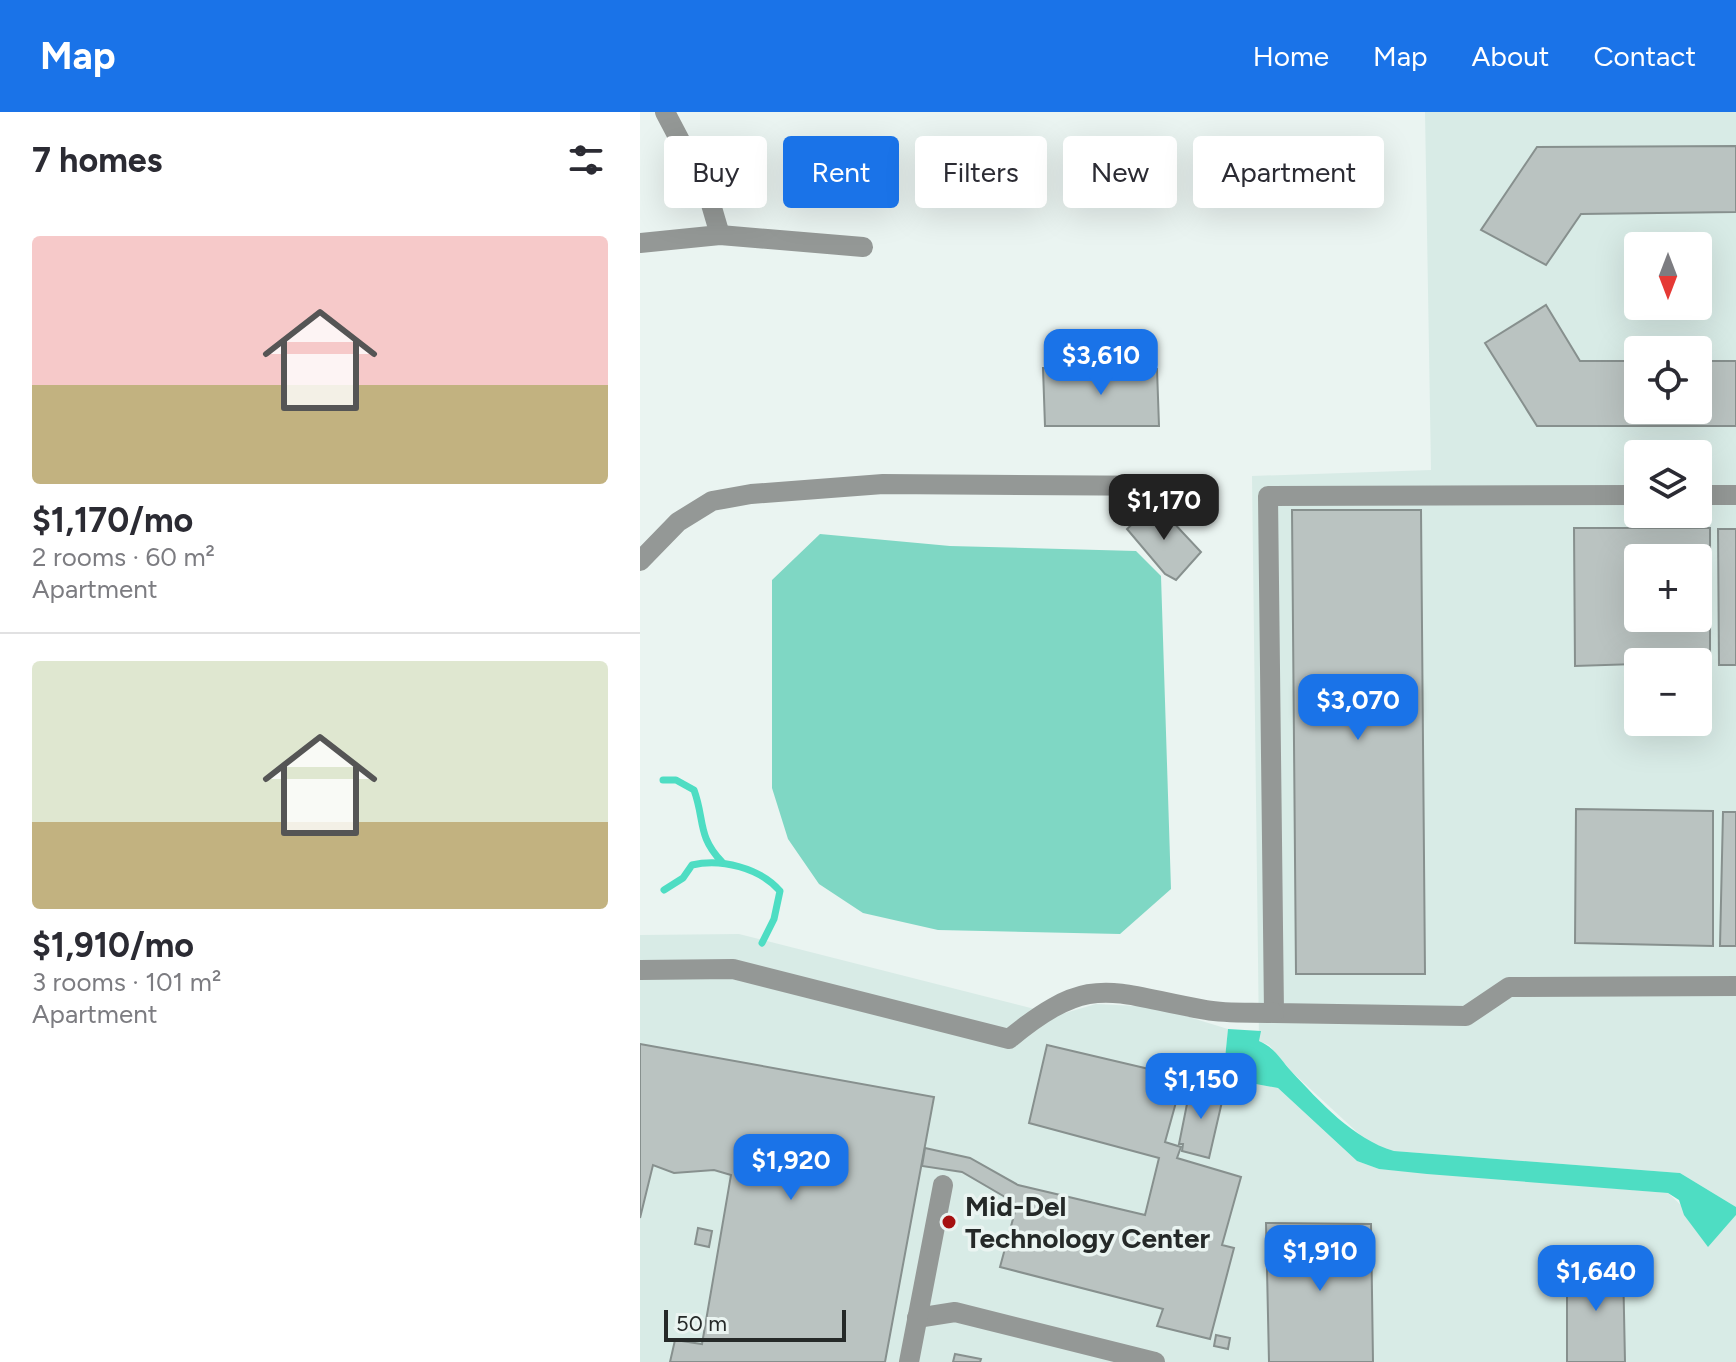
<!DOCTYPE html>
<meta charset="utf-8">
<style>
:root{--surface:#fff;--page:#f7f7f7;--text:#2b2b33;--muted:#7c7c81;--line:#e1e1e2;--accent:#1a73e8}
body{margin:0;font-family:Figtree,sans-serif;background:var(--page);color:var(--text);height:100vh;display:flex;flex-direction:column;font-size:30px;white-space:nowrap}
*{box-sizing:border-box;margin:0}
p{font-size:26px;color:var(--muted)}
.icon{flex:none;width:44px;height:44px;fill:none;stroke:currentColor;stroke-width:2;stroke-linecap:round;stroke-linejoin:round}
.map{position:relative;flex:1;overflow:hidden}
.side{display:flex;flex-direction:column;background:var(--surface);width:640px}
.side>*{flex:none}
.guide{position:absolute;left:24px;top:24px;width:760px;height:72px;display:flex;gap:16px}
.needle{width:52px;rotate:180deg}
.tools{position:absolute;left:984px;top:120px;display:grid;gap:16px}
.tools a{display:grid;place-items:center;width:88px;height:88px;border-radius:8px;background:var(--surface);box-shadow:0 8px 32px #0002;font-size:40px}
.scale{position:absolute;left:24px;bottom:20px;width:182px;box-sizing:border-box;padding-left:8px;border:4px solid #252928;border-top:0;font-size:22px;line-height:28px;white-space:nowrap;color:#252928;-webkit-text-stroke:6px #eaf4f1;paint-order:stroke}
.price{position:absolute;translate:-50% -68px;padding:0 18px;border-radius:16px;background:var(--accent);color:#fff;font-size:26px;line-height:52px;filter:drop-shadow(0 2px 4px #0008)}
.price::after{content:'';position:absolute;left:50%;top:48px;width:24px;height:18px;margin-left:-12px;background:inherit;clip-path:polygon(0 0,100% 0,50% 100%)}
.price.current{background:#222;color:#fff}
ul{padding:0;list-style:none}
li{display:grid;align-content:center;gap:16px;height:424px;padding:0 32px}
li+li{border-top:2px solid var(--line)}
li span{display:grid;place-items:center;height:248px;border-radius:8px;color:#555}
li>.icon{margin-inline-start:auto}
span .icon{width:144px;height:144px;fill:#fffc;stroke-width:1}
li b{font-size:34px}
h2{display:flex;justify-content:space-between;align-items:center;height:96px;padding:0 32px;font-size:34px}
.chip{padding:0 28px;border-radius:8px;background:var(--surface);box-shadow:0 8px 32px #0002;font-size:28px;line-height:72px}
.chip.current{background:var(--accent);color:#fff}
header{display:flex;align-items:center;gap:48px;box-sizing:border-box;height:112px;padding:0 40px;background:var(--accent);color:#fff}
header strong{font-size:38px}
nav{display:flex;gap:44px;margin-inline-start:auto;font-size:28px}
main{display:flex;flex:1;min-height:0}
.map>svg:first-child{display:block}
.built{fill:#d8ebe6;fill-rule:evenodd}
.green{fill:#7fd7c4}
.water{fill:#4eddc3}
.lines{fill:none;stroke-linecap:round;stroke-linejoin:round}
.stream{stroke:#4eddc3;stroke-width:7}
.building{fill:#bac3c1;stroke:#87908e;stroke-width:2;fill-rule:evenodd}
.minor{stroke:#949896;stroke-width:20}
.poi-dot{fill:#a61010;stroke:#eaf4f1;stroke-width:3}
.labels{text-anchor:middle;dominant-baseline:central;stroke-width:7;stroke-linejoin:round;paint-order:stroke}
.poi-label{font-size:28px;font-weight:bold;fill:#252928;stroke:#eaf4f1;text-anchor:start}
</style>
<header>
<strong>Map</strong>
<nav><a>Home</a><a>Map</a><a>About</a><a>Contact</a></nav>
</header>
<main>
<section class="side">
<h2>7 homes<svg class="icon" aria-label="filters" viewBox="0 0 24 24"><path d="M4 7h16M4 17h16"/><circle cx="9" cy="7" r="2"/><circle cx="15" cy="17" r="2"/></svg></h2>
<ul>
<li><span style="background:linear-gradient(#f6c9c9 60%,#c2b280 0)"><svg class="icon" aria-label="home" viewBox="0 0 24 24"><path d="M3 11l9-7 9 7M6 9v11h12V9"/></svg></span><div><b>$1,170/mo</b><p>2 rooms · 60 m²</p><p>Apartment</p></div></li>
<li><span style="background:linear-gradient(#dfe7d0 65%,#c2b280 0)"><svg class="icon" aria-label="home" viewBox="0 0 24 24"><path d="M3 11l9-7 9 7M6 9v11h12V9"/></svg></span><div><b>$1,910/mo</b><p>3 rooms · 101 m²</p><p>Apartment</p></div></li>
</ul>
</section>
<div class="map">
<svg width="1096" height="1250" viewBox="0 0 1096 1250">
<rect width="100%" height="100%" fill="#eaf4f1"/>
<g class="built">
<path d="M 785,0 L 1096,0 L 1096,1095 L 1040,1061 L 754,1039 L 730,1032 L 652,960 L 629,933 L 619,929 L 612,364 L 791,358 ZM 998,134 L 1058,134 L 1058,194 L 998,194 ZM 998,238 L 1058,238 L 1058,298 L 998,298 ZM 998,342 L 1058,342 L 1058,402 L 998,402 ZM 998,446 L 1058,446 L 1058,506 L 998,506 ZM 998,550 L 1058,550 L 1058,610 L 998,610 Z"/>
<polygon points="99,822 418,903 456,892 516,895 588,917 583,966 638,976 717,1049 739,1057 1028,1081 1043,1095 1083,1118 1096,1103 1096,1250 0,1250 0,823"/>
</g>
<polygon class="green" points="180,422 310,434 496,439 521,464 531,777 480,822 298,818 223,801 179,772 148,727 132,676 132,468"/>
<path class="water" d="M 588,917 L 621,919 L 619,929 C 634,935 641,948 651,959 C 680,990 713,1027 754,1039 L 1040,1061 L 1096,1095 L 1096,1103 L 1068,1135 L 1044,1103 L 1039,1088 L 1028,1081 L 787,1062 L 739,1057 L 717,1049 L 638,976 L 583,966 Z"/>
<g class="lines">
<g class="stream">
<path d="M 23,668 L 36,668 L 54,678 C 65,708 57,724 82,750"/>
<path d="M 24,778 L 43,766 L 52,753 C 81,746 120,756 140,779 L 134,807 L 122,831"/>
</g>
</g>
<g class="building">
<polygon points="1096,34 1096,100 941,102 906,153 841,118 897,35"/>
<polygon points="906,193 940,249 998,249 998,298 1058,298 1058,249 1096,249 1096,314 897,314 845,231"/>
<polygon points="403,256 517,257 519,314 405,314"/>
<polygon points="515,391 561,440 536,468 525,462 487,417"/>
<polygon points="652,398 781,398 785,862 656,862"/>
<path d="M 934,416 L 1070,416 L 1070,554 L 1058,554 L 1058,550 L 935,554 ZM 998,446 L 1058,446 L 1058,506 L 998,506 Z"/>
<polygon points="1078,417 1096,417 1096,553 1079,553"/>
<polygon points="936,697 1073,699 1073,834 935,831"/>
<polygon points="1083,700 1096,700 1096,834 1080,834"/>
<polygon points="0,932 294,985 245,1250 30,1250 35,1228 62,1232 91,1063 74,1058 34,1061 13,1053 0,1106"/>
<polygon points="407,933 543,965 525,1030 541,1035 537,1046 601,1065 582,1133 594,1136 570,1227 517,1214 523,1197 360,1155 377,1092 322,1060 282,1054 285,1036 330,1046 378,1073 505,1103 519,1046 389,1011"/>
<polygon points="551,972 584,981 569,1046 542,1039 543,1032 539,1032"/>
<polygon points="626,1111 731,1112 733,1250 629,1250"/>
<polygon points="58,1116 72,1119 69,1135 55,1132"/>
<polygon points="927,1152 983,1152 985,1250 927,1250"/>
<polygon points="576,1223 590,1226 588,1237 574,1234"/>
<polygon points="315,1242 341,1247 340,1250 313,1250"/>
</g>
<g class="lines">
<g class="minor">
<polyline points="25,0 68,82 80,123"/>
<polyline points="0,131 80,123 223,135"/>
<polyline points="998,383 628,384 634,901 826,904 869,875 1096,874"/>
<polyline points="1058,383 1096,383"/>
<polyline points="0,449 38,410 72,389 111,382 243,372 545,374"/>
<path d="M 0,858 L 93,857 L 369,927 C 453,858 471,882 566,898 C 588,902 612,900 634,901"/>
<polyline points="277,1206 315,1200 515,1250"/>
<polyline points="269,1250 303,1073"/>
</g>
</g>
<circle class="poi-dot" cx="309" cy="1110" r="8"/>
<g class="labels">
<g class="poi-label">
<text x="325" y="1094">Mid-Del<tspan x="325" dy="32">Technology Center</tspan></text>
</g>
</g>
</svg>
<div class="tools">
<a><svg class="needle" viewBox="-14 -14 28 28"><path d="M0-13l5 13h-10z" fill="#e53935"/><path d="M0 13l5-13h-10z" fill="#7c7c81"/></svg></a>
<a><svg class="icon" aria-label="locate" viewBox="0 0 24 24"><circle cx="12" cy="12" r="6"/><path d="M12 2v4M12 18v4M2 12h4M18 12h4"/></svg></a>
<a><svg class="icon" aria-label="layers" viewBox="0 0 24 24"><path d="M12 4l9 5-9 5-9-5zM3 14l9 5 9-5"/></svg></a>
<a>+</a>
<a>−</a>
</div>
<div class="scale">50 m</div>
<b class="price" style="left:461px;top:285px">$3,610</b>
<b class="price current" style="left:524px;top:430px">$1,170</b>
<b class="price" style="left:718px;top:630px">$3,070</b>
<b class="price" style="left:561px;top:1009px">$1,150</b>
<b class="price" style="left:151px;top:1090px">$1,920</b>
<b class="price" style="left:680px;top:1181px">$1,910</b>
<b class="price" style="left:956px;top:1201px">$1,640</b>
<div class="guide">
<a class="chip">Buy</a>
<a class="chip current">Rent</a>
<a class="chip">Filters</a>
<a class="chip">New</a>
<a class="chip">Apartment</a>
</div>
</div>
</main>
